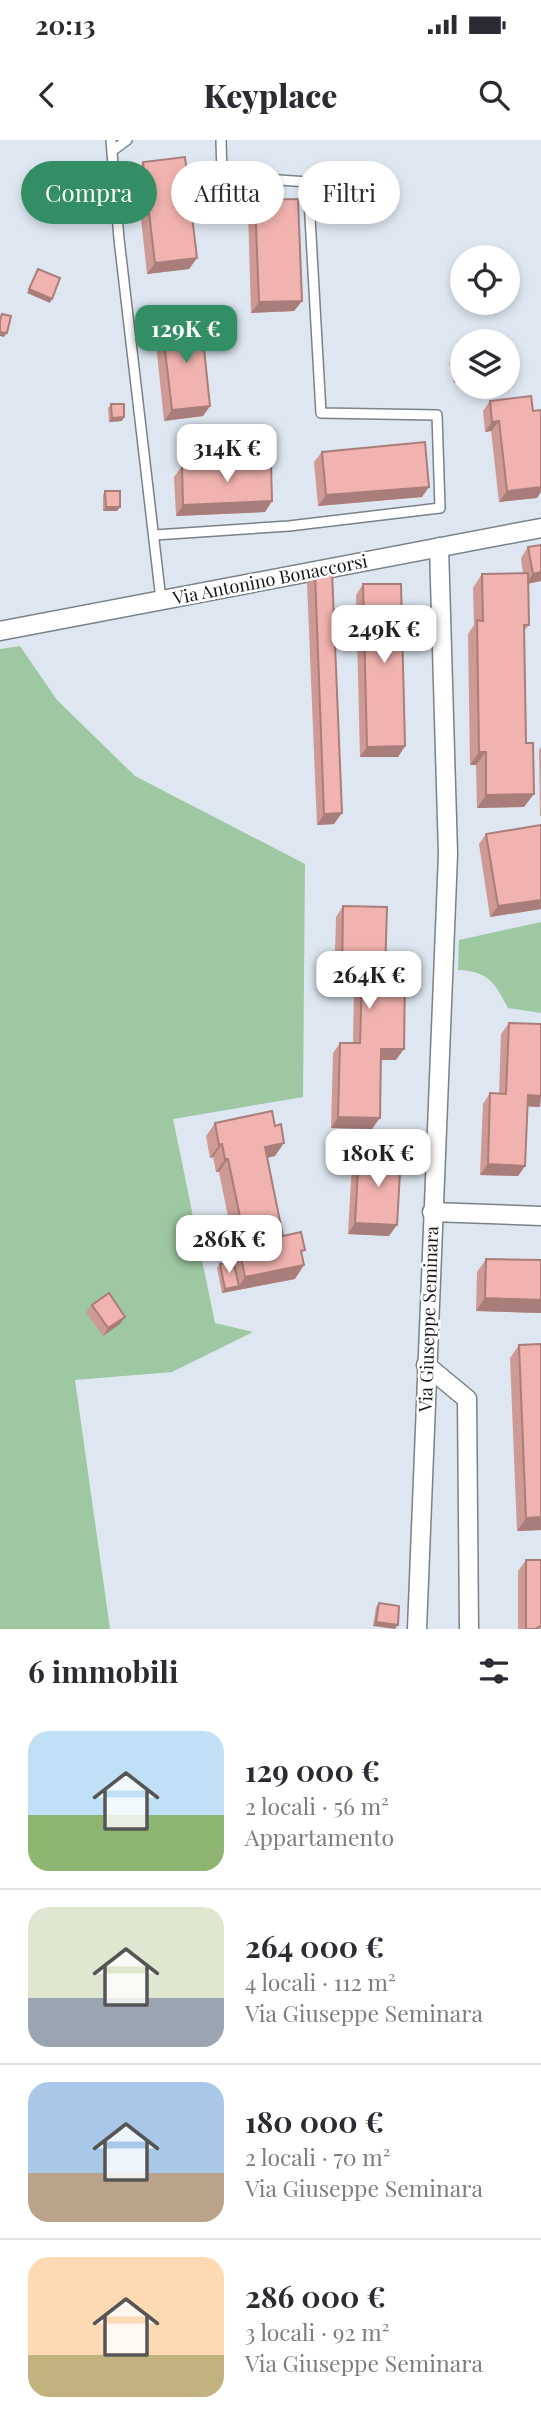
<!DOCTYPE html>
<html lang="it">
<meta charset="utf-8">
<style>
:root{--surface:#fff;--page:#f2f2f3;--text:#2b2b33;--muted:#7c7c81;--line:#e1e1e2;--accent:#338e65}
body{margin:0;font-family:"Playfair Display",serif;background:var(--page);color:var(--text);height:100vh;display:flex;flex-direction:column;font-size:26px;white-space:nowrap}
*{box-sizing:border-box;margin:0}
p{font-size:23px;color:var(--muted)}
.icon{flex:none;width:38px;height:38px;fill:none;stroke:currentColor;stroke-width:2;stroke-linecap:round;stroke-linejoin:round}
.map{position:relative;height:1489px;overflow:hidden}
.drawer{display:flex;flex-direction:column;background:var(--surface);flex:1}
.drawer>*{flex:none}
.banner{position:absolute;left:21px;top:21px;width:500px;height:63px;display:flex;gap:14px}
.controls{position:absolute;left:450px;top:105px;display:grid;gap:14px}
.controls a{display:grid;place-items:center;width:70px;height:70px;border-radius:50%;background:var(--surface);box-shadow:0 4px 10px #0003;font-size:35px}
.price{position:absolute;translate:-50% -60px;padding:0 16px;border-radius:14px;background:#fff;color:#222;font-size:23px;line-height:46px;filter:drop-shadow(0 2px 4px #0008)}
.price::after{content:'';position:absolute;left:50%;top:42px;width:21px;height:16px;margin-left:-10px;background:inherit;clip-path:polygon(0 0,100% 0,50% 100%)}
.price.selected{background:var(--accent);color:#fff}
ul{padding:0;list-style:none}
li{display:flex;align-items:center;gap:21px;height:175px;padding:0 28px}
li+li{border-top:2px solid var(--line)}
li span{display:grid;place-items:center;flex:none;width:196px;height:140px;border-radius:21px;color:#555}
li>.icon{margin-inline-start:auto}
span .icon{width:84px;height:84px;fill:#fffc;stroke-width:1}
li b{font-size:30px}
h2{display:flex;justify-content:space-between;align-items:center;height:84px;padding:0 28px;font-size:30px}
.tag{padding:0 24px;border-radius:32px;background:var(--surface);box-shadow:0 4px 10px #0003;font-size:24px;line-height:63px}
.tag.selected{background:var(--accent);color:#fff}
.status{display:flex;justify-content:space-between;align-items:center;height:49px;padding:0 35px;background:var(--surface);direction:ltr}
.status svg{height:19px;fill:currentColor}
header{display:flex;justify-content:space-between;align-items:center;height:91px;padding:0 28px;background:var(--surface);font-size:32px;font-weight:800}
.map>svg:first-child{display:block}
.green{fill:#9dc8a1}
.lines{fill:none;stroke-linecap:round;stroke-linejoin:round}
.lane-casing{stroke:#798189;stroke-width:12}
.street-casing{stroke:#798189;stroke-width:21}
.lane{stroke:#fff;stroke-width:9}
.street{stroke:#fff;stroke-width:18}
.wall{fill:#cf9a96}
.shaded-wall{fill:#a97d7a}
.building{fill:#f1b3af;stroke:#a97d7a;stroke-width:2}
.labels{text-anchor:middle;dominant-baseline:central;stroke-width:5;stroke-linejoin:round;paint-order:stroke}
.street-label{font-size:18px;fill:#15181b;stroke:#fff}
</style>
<div class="status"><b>20:13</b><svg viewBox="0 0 49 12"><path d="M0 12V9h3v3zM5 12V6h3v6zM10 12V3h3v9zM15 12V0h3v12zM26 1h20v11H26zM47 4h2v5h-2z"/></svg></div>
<header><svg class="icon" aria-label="back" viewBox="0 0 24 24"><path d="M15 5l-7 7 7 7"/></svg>Keyplace<svg class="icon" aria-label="search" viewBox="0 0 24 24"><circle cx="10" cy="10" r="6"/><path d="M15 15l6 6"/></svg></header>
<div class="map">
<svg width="541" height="1489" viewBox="0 0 541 1489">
<rect width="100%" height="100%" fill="#dee7f1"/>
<g class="green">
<polygon points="20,506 57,560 135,636 305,724 303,957 173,979 215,1183 253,1192 172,1232 75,1240 110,1489 0,1489 0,509"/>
<path d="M 541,782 L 541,873 L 508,868 C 495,843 488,831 458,830 L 459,800 Z"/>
</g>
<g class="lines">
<defs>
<g id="lane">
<polyline points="111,0 119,99 161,460"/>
<polyline points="112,11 127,0"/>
<polyline points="155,395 289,386 440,368 437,275 321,273 308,42 222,36 221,0"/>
</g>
<g id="street">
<polyline points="0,491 541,388"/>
<polyline points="432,1072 541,1076"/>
<polyline points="426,1225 467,1259 469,1489"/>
<polyline points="417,1489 448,714 439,407"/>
</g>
</defs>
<use href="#lane" class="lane-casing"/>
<use href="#street" class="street-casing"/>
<use href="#lane" class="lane"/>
<use href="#street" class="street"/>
</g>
<g class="wall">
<polygon points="143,22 197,118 189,129 147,134 136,33"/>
<polygon points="255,60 302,161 294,171 251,173 248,71"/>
<polygon points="162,184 210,266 203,276 164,281 155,194"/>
<polygon points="462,216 462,241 454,243 449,223 452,219"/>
<polygon points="490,261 537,358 499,362 491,291 485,292 483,271"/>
<polygon points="111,264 122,281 109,282 108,268"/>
<polygon points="322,312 422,357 318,366 314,322"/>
<polygon points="182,326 272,361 265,372 176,376 174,337"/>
<polygon points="105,351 120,367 117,371 103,371 103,355"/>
<polygon points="528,407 541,441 528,444 529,485 524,491 524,667 477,668 476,625 470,625 468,494 474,485 473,448 482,434 523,434 521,418"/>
<polygon points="315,432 334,684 317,685 307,443"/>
<polygon points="363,444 405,606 398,617 360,617 356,455"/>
<polygon points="541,607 541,676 540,676 539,610"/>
<polygon points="486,694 541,769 490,777 479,704"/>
<polygon points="343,766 385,836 396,920 381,920 372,989 331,988 333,913 340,903 353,903 354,848 334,848 336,777"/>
<polygon points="509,883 540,967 527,966 525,1026 518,1036 480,1035 483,964 490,953 499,954 501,894"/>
<polygon points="215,983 275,1016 267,1018 283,1096 302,1115 295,1139 222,1153 217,1128 220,1124 233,1121 236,1117 219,1032 216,1032 213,1017 210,1018 206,996"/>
<polygon points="359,1013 389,1096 348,1094 352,1023"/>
<polygon points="486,1119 541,1120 541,1173 476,1171 477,1132"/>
<polygon points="92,1165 120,1184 103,1196 86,1172"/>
<polygon points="541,1204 541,1390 517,1391 510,1218 519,1205"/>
<polygon points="526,1420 541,1489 518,1489 518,1431"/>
<polygon points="379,1463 399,1466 373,1486 376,1467"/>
</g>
<g class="shaded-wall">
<polygon points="197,118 189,129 147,134 155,123"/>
<polygon points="29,149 52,159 50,163 27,153"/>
<polygon points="302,161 294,171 251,173 259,162"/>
<polygon points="0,192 7,193 4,197 0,196"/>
<polygon points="462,238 462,241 454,243 457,239"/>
<polygon points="210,266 203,276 164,281 172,270"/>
<polygon points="124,277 122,281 109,282 112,278"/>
<polygon points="499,281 491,291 485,292 492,282"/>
<polygon points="429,347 422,357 318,366 326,355"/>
<polygon points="541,347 541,352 537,358 499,362 507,351"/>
<polygon points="272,361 265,372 176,376 183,365"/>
<polygon points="106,367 120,367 117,371 103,371"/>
<polygon points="541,432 541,441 525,444 533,434"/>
<polygon points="405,606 398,617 360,617 367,607"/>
<polygon points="479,612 486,612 476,625 470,625"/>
<polygon points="534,654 524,667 477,668 486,655"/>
<polygon points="342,673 334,684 317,685 324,674"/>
<polygon points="541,760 541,769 490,777 498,766"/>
<polygon points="342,837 362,838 354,848 334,848"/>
<polygon points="381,909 404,909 396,920 374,920"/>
<polygon points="528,955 541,956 540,967 520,966"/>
<polygon points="338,977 380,978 372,989 331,988"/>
<polygon points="284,1003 275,1016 256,1020 265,1007"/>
<polygon points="222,1004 213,1017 210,1018 219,1005"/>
<polygon points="225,1019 228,1019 219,1032 216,1032"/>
<polygon points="488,1024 525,1026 518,1036 480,1035"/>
<polygon points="355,1083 397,1085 389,1096 348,1094"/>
<polygon points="304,1125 295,1139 222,1153 225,1149 239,1146 245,1137"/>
<polygon points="485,1158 541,1160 541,1173 476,1171"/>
<polygon points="125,1177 120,1184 103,1196 108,1188"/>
<polygon points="541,1377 541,1390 517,1391 526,1378"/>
<polygon points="376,1482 398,1485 395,1489 373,1486"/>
</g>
<g class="building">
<polygon points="185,17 197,118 155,123 143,22"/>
<polygon points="298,59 302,161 259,162 255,60"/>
<polygon points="38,129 60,138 52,159 29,149"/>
<polygon points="2,174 11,176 7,193 0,192 0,180"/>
<polygon points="201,180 210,266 172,270 162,184"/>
<polygon points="462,216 462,238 457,239 452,219"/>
<polygon points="531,256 533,271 541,270 541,347 507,351 499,281 492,282 490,261"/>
<polygon points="111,264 124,264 124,277 112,278"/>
<polygon points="425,302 429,347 326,355 322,312"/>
<polygon points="271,323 272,361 183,365 182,326"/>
<polygon points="105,351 120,351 120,367 106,367"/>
<polygon points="541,405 541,432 533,434 528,407"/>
<polygon points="332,431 342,673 324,674 315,432"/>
<polygon points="528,433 529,485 524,485 526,603 533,603 534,654 486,655 486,612 479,612 477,480 483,481 482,434"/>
<polygon points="363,444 401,444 405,606 367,607"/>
<polygon points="541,685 541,760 498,766 486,694"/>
<polygon points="343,766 387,767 385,836 405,837 404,909 381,909 380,978 338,977 340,903 360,903 362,838 342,837"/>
<polygon points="509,883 541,884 541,956 528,955 525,1026 488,1024 490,953 506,954"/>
<polygon points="272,971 275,986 281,984 284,1003 265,1007 283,1096 301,1092 305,1110 301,1111 304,1125 245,1137 240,1112 247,1110 228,1019 225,1019 222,1004 219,1005 215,983"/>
<polygon points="359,1013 401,1015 397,1085 355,1083"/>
<polygon points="486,1119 541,1120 541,1160 485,1158"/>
<polygon points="233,1121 239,1146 225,1149 220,1124"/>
<polygon points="109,1153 125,1177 108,1188 92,1165"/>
<polygon points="541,1204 541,1377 526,1378 519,1205"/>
<polygon points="526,1420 541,1420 541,1486 535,1489 526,1489"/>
<polygon points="379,1463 399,1466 398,1485 376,1482"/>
</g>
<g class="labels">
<g class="street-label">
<text transform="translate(270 439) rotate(-11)">Via Antonino Bonaccorsi</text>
<text transform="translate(428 1179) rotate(-88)">Via Giuseppe Seminara</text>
</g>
</g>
</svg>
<div class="controls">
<a><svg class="icon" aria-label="locate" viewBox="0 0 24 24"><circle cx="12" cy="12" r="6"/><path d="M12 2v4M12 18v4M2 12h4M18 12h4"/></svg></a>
<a><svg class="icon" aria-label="layers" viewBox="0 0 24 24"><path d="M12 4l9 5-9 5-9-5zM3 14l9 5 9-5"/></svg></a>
</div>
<b class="price selected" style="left:186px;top:225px">129K €</b>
<b class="price" style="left:227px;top:344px">314K €</b>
<b class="price" style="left:384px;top:525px">249K €</b>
<b class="price" style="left:369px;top:871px">264K €</b>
<b class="price" style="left:378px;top:1049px">180K €</b>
<b class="price" style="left:229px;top:1135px">286K €</b>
<div class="banner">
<a class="tag selected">Compra</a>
<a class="tag">Affitta</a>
<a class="tag">Filtri</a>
</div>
</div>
<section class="drawer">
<h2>6 immobili<svg class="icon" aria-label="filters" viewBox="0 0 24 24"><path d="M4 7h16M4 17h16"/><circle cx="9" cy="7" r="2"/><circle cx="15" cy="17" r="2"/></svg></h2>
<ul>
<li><span style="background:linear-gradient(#bfe0f5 60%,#8fb573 0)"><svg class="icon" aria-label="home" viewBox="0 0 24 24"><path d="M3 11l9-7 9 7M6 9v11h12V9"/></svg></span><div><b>129 000 €</b><p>2 locali · 56 m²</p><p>Appartamento</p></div></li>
<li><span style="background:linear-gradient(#dfe7d0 65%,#9aa5b1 0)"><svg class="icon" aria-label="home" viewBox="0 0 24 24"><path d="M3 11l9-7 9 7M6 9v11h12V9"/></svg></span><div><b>264 000 €</b><p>4 locali · 112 m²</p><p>Via Giuseppe Seminara</p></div></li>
<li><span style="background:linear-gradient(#a9c7e8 65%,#b9a48a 0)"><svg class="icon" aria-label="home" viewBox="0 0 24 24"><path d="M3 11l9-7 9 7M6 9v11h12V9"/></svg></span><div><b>180 000 €</b><p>2 locali · 70 m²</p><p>Via Giuseppe Seminara</p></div></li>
<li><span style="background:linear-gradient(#ffd9b3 70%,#c2b280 0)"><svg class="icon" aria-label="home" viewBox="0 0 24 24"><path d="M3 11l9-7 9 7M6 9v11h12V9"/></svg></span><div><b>286 000 €</b><p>3 locali · 92 m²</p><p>Via Giuseppe Seminara</p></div></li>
</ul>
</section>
